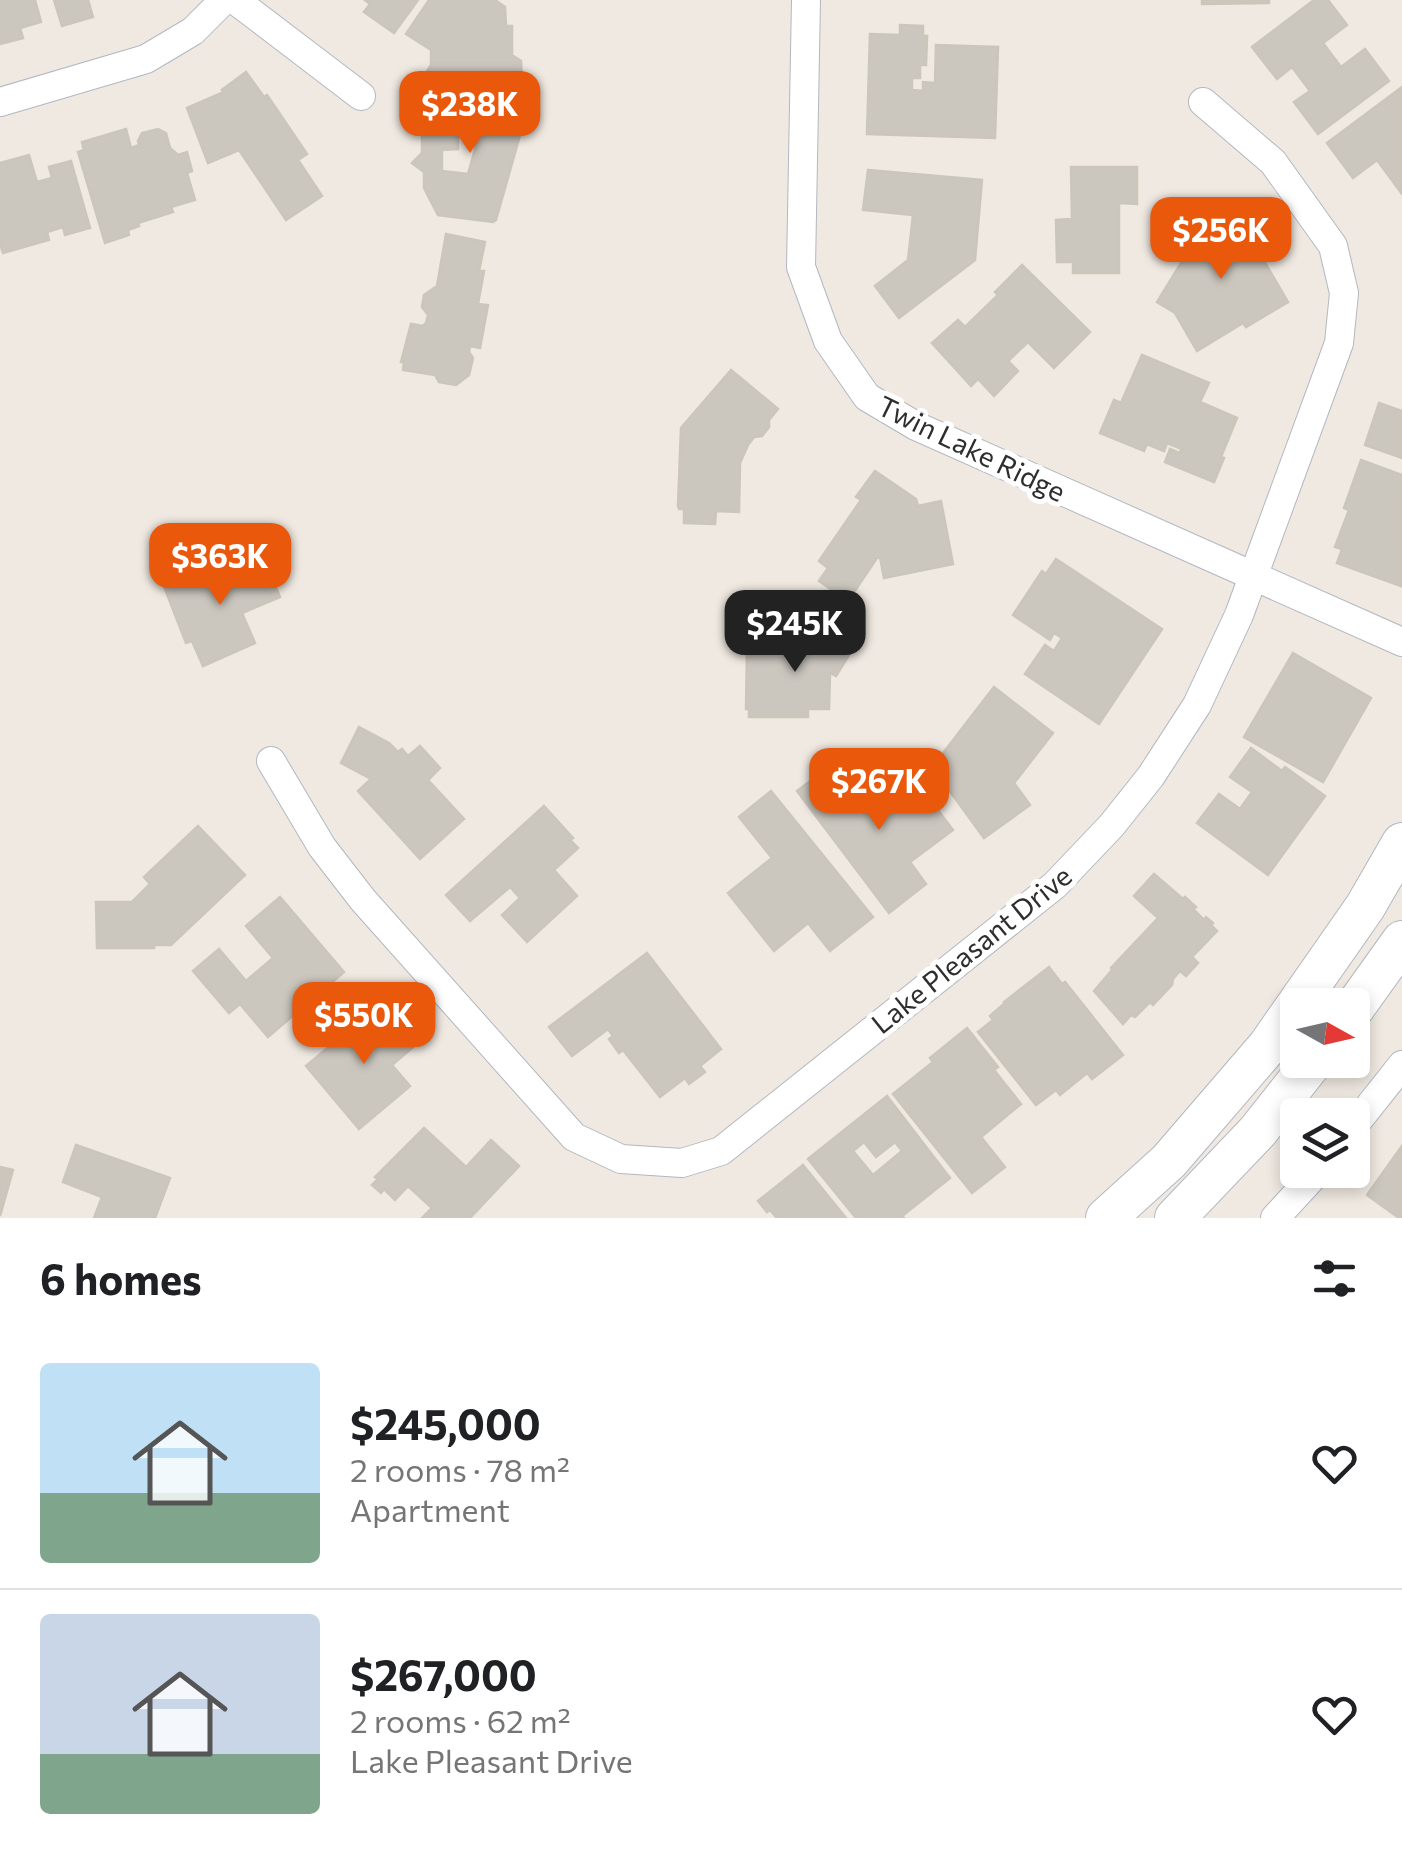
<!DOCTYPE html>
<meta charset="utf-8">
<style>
:root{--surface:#fff;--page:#f6f6f6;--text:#202124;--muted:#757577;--line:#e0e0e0;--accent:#ea580c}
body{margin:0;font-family:Commissioner,sans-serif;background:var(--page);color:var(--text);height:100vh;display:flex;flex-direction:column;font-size:38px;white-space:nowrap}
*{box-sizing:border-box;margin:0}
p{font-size:32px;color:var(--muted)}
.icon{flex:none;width:55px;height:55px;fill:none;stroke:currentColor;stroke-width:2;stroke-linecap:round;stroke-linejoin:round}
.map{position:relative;height:1218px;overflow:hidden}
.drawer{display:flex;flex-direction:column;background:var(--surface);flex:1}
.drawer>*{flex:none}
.needle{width:65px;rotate:98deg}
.tools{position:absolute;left:1280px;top:988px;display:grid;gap:20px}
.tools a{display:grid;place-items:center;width:90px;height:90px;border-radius:10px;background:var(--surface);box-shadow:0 5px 15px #0003;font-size:50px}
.price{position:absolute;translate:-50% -85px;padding:0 22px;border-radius:20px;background:var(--accent);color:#fff;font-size:32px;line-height:65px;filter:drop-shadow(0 2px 5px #0008)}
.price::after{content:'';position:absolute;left:50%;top:60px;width:30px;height:22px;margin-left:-15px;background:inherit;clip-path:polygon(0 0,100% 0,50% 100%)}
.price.on{background:#222;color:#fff}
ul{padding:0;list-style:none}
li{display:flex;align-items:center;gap:30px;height:250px;padding:0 40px}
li+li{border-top:2px solid var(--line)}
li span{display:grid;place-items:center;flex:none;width:280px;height:200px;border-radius:10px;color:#555}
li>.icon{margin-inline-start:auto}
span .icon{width:120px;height:120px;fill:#fffc;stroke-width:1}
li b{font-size:42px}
h2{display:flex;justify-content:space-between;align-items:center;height:120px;padding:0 40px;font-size:42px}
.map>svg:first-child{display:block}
.building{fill:#cbc7bf;stroke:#cbc5ba;stroke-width:2.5;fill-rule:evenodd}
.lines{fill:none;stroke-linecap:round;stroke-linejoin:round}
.street-casing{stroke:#b4b7c1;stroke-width:30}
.secondary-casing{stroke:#b4b7c1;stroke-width:42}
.street{stroke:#fff;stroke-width:28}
.secondary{stroke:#fff;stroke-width:40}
.labels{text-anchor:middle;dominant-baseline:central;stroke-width:10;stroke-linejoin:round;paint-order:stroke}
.street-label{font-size:28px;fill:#2e2e2e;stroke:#fff}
</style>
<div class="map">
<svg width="1402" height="1218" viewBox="0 0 1402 1218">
<rect width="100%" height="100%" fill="#efe9e1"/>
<g class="building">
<polygon points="0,0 35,0 41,22 20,28 23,38 0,44"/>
<polygon points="54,0 88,0 93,17 62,26"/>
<polygon points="365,0 418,0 394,33 364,12 370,4"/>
<polygon points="429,0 495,0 505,7 506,26 512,26 512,55 521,61 522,85 428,87 427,71 431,65 431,50 406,34"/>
<polygon points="1202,0 1269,0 1269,3 1202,4"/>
<polygon points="1314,0 1328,0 1347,25 1323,43 1341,67 1365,49 1389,81 1318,134 1294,102 1310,91 1292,67 1277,79 1252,47"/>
<polygon points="900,25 923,26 923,36 927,36 926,65 920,65 920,78 912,78 912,90 923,91 923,82 935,83 936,45 998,47 995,138 867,134 870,34 900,35"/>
<polygon points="246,72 264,97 267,95 307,154 298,160 322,196 286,220 239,150 208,163 187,108 224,92 222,90"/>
<polygon points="1402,87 1402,194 1377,160 1353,178 1327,143"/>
<path d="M 521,98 L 522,128 L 496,220 L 493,222 L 438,215 L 424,188 L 424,172 L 412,163 L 422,153 L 422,128 L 435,127 L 436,101 ZM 458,131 L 479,135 L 468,174 L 442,171 L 442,150 L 458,149 Z"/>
<polygon points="126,129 131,148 139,145 138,141 142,133 158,129 166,133 170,148 178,155 187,152 192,171 187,173 195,200 171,207 173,212 138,223 139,226 128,230 129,235 105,243 78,152 84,150 82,142"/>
<polygon points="29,155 37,182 52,178 49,167 71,161 90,228 65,235 63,227 47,232 49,240 3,253 0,244 0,163"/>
<polygon points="1071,167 1137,167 1137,204 1119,203 1119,273 1073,273 1073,262 1057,262 1056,220 1072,219"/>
<polygon points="868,170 982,180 975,260 899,318 875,286 908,260 913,215 863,210"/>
<polygon points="1212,206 1257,234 1247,250 1257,254 1264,261 1288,302 1246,327 1243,323 1197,351 1175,313 1157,302 1197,237 1194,235"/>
<polygon points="446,234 485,242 479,271 484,271 478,304 488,305 480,348 470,346 469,352 473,358 469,375 456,385 439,382 435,375 403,370 404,362 401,362 411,324 423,326 426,323 428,315 422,307 424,295 437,286"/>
<polygon points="1022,265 1090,332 1054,368 1028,342 1008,361 1018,371 994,396 978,379 971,386 932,343 958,320 965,327 998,295 995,292"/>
<polygon points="1142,355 1209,383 1200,402 1237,418 1221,457 1224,458 1214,482 1165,462 1170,449 1179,453 1182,449 1167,443 1164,451 1147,444 1144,451 1100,433 1114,400 1121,403"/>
<polygon points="731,370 778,409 769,420 769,427 762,436 754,437 748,445 740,463 739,512 716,511 715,524 684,523 684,509 679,509 678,506 681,428"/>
<polygon points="1379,403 1402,411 1402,458 1365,445"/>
<polygon points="1361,460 1402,475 1401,586 1337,563 1342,549 1335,547 1349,510 1344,508"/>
<polygon points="875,471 916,499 918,506 941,501 953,564 884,578 880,557 877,558 848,601 819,581 828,568 819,561 861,500 856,497"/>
<polygon points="263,557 280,597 242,613 255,643 203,666 192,641 186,643 163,584 196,570 202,583"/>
<polygon points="1056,559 1162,629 1099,724 1025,674 1045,645 1054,651 1062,638 1054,633 1050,640 1013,615 1042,571 1046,574"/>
<polygon points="828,620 859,639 836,676 830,673 829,709 808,709 808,717 749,717 749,709 746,709 747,648 754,648 754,646 794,646 794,656 807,656"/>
<polygon points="1293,653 1371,698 1323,782 1244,737"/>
<polygon points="994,687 1053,733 1014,783 1030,805 984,838 941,779 930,770"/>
<polygon points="359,727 389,743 398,752 402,749 408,756 420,746 440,768 428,780 464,819 420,859 358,791 371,779 341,763"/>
<polygon points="1251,748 1282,771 1285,767 1325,796 1268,875 1197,823 1219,794 1240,809 1252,792 1230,777"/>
<polygon points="829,767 864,813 912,776 953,830 910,862 926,884 889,913 797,791"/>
<polygon points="771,791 873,917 830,951 808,923 774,951 728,893 772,858 739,817"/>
<polygon points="544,806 573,838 570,840 578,848 554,870 577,896 527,942 502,915 520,898 510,887 470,921 446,895"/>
<polygon points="198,826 245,875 171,945 154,945 154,948 97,948 96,902 132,902 150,884 144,877"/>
<polygon points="1154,874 1183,899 1185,897 1196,907 1193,909 1204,920 1206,917 1213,923 1211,925 1217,931 1192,957 1198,963 1186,976 1180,971 1173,979 1172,985 1153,1005 1150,1002 1135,1017 1131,1015 1123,1024 1094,991 1112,970 1111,968 1158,918 1134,896"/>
<polygon points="280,897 344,972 268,1037 240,1004 229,1013 193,971 219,949 246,981 273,958 246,926"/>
<polygon points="647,953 721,1049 700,1066 705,1072 689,1084 685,1078 660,1097 623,1050 619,1053 609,1039 613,1036 608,1029 572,1056 549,1027"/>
<polygon points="1049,967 1062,984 1065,982 1123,1055 1092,1079 1087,1073 1060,1095 1056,1090 1036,1105 978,1032 993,1020 990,1016 1005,1003 1004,1002"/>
<polygon points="378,1006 413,1047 392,1065 410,1086 359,1129 306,1066"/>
<polygon points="967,1028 998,1067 994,1070 1021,1104 981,1137 1005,1167 972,1193 893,1094 933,1062 930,1058"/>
<path d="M 887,1096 L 950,1178 L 902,1216 L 904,1218 L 856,1218 L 808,1159 ZM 864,1142 L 876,1157 L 895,1142 L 902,1151 L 873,1175 L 853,1151 Z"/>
<polygon points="424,1128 466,1167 491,1140 519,1166 470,1218 422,1218 432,1208 408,1186 395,1200 384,1189 381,1193 372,1185 378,1179 375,1177"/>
<polygon points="76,1145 170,1178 155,1218 94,1218 102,1197 63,1182"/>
<polygon points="1402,1146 1402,1218 1399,1218 1367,1195"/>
<polygon points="803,1165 846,1218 777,1218 770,1210 767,1212 758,1201"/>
<polygon points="0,1167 13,1170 0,1216"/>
</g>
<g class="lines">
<defs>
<g id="street">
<polyline points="235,0 361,96"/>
<polyline points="806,0 801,267 828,341 867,397 916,426 1402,642"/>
<polyline points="0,102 146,59 193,31 224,0"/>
<polyline points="271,761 322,847 363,900 574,1137 621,1159 682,1163 721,1151 1055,885 1112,825 1151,776 1197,705 1239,615 1339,343 1344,293 1333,246 1273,162 1203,102"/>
<polyline points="1352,1128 1402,1065"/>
<polyline points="1275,1218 1319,1170"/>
</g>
<g id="secondary">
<polyline points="1352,1011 1402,941"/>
<polyline points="1106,1218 1169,1161 1268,1046 1365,907 1402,843"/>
<polyline points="1175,1218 1258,1131 1314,1060"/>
</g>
</defs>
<use href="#street" class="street-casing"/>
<use href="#secondary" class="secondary-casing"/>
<use href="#street" class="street"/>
<use href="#secondary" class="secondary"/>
</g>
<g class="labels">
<g class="street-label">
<text transform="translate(972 448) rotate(26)">Twin Lake Ridge</text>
<text transform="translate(971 949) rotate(-39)">Lake Pleasant Drive</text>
</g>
</g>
</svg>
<div class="tools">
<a><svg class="needle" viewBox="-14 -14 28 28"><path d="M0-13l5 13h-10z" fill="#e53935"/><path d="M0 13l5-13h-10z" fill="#757577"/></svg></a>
<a><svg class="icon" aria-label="layers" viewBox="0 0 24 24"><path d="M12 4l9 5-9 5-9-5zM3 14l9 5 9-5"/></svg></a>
</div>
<b class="price" style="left:470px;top:156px">$238K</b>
<b class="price" style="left:1221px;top:282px">$256K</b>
<b class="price" style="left:220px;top:608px">$363K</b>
<b class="price on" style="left:795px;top:675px">$245K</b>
<b class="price" style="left:879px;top:833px">$267K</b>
<b class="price" style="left:364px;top:1067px">$550K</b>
</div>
<section class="drawer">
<h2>6 homes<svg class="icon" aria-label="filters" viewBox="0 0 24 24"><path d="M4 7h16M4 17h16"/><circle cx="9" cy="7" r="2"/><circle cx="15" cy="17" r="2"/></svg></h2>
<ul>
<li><span style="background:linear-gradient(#bfe0f5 65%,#7fa58c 0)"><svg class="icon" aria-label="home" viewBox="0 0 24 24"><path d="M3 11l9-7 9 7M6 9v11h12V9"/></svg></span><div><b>$245,000</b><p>2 rooms · 78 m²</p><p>Apartment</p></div><svg class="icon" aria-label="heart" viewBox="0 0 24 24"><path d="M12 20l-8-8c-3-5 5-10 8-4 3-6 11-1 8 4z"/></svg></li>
<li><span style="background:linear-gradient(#c9d6e8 70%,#7fa58c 0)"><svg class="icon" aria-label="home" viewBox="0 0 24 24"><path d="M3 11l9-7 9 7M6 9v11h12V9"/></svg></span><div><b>$267,000</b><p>2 rooms · 62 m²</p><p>Lake Pleasant Drive</p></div><svg class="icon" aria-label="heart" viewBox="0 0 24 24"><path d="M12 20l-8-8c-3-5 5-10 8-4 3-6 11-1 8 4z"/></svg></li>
</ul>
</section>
